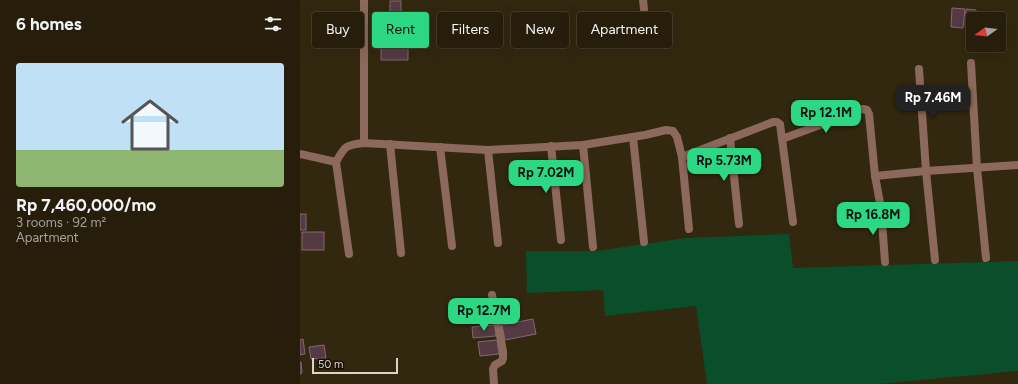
<!DOCTYPE html>
<meta charset="utf-8">
<style>
:root{--surface:#261e0b;--page:#2e2714;--text:#f1f3f6;--muted:#a4a29d;--line:#423c2c;--accent:#2cd884}
body{margin:0;font-family:Figtree,sans-serif;background:var(--page);color:var(--text);height:100vh;display:flex;flex-direction:column;font-size:15px;white-space:nowrap}
*{box-sizing:border-box;margin:0}
p{font-size:13px;color:var(--muted)}
.icon{flex:none;width:22px;height:22px;fill:none;stroke:currentColor;stroke-width:2;stroke-linecap:round;stroke-linejoin:round}
.map{position:relative;flex:1;overflow:hidden}
.sheet{display:flex;flex-direction:column;background:var(--surface);width:300px}
.sheet>*{flex:none}
.top-card{position:absolute;left:12px;top:12px;width:380px;height:36px;display:flex;gap:8px}
.needle{width:26px;rotate:255deg}
.controls{position:absolute;left:666px;top:12px;display:grid;gap:8px}
.controls a{display:grid;place-items:center;width:40px;height:40px;border-radius:4px;background:var(--surface);box-shadow:0 4px 16px #0002,0 0 0 1px var(--line);font-size:20px}
.scale{position:absolute;left:12px;bottom:10px;width:86px;box-sizing:border-box;padding-left:4px;border:2px solid #dcd5c7;border-top:0;font-size:11px;line-height:14px;white-space:nowrap;color:#dcd5c7;-webkit-text-stroke:3px #161107;paint-order:stroke}
.price{position:absolute;translate:-50% -34px;padding:0 9px;border-radius:8px;background:var(--accent);color:#111;font-size:13px;line-height:26px;filter:drop-shadow(0 1px 2px #0008)}
.price::after{content:'';position:absolute;left:50%;top:24px;width:12px;height:9px;margin-left:-6px;background:inherit;clip-path:polygon(0 0,100% 0,50% 100%)}
.price.on{background:#222;color:#fff}
ul{padding:0;list-style:none}
li{display:grid;align-content:center;gap:8px;height:212px;padding:0 16px}
li+li{border-top:1px solid var(--line)}
li span{display:grid;place-items:center;height:124px;border-radius:4px;color:#555}
li>.icon{margin-inline-start:auto}
span .icon{width:72px;height:72px;fill:#fffc;stroke-width:1}
li b{font-size:17px}
h2{display:flex;justify-content:space-between;align-items:center;height:48px;padding:0 16px;font-size:17px}
.tag{padding:0 14px;border-radius:4px;background:var(--surface);box-shadow:0 4px 16px #0002,0 0 0 1px var(--line);font-size:14px;line-height:36px}
.tag.on{background:var(--accent);color:#111}
main{display:flex;flex:1;min-height:0}
.map>svg:first-child{display:block}
.green{fill:#0b4e2a}
.building{fill:#553a44;stroke:#846771}
.lines{fill:none;stroke-linecap:round;stroke-linejoin:round}
.street{stroke:#8d685c;stroke-width:8}
</style>
<main>
<section class="sheet">
<h2>6 homes<svg class="icon" aria-label="filters" viewBox="0 0 24 24"><path d="M4 7h16M4 17h16"/><circle cx="9" cy="7" r="2"/><circle cx="15" cy="17" r="2"/></svg></h2>
<ul>
<li><span style="background:linear-gradient(#bfe0f5 70%,#8fb573 0)"><svg class="icon" aria-label="home" viewBox="0 0 24 24"><path d="M3 11l9-7 9 7M6 9v11h12V9"/></svg></span><div><b>Rp 7,460,000/mo</b><p>3 rooms · 92 m²</p><p>Apartment</p></div></li>
</ul>
</section>
<div class="map">
<svg width="718" height="384" viewBox="0 0 718 384">
<rect width="100%" height="100%" fill="#32280f"/>
<polygon class="green" points="489,234 493,268 718,261 718,371 578,384 407,384 396,306 305,316 303,290 227,293 226,251 296,251 386,238"/>
<g class="building">
<rect x="90" y="1" width="11" height="14"/>
<polygon points="652,8 665,9 663,28 651,27"/>
<polygon points="666,9 676,10 675,19 673,19 673,27 665,26"/>
<polygon points="322,13 324,28 301,32 299,17"/>
<polygon points="28,19 45,20 44,29 27,28"/>
<polygon points="15,20 26,21 25,45 14,44"/>
<polygon points="28,30 49,31 49,42 28,41"/>
<polygon points="108,34 108,60 81,60 81,35"/>
<rect x="0" y="214" width="6" height="16"/>
<rect x="2" y="232" width="22" height="18"/>
<polygon points="233,319 236,334 205,340 202,325"/>
<polygon points="195,325 196,336 173,338 172,327"/>
<polygon points="3,339 5,354 0,355 0,340"/>
<polygon points="197,340 199,354 180,356 178,342"/>
<polygon points="24,345 26,358 11,359 9,347"/>
<polygon points="0,362 1,362 2,373 0,374"/>
</g>
<g class="lines">
<g class="street">
<polyline points="343,0 344,9"/>
<polyline points="671,63 677,168 686,258"/>
<polyline points="619,69 626,171 635,260"/>
<polyline points="333,137 344,242"/>
<polyline points="430,138 439,224"/>
<polyline points="482,139 563,109 567,110 569,114 575,176 581,208 585,262"/>
<polyline points="64,143 64,0"/>
<polyline points="90,144 101,253"/>
<polyline points="283,145 293,247"/>
<polyline points="251,146 261,240"/>
<polyline points="140,147 152,246"/>
<polyline points="188,150 198,243"/>
<path d="M 0,154 L 36,162 C 45,146 45,145 64,143 L 188,150 L 283,145 L 345,135 L 366,130 L 373,131 L 377,137 L 382,157 L 473,122 L 477,122 L 480,124 L 493,222"/>
<polyline points="382,157 389,229"/>
<polyline points="36,162 49,254"/>
<polyline points="575,176 626,171 718,165"/>
<polyline points="192,295 203,351 203,358 202,361 195,365 193,369 194,384"/>
</g>
</g>
</svg>
<div class="controls">
<a><svg class="needle" viewBox="-14 -14 28 28"><path d="M0-13l5 13h-10z" fill="#e53935"/><path d="M0 13l5-13h-10z" fill="#a4a29d"/></svg></a>
</div>
<div class="scale">50 m</div>
<b class="price on" style="left:633px;top:119px">Rp 7.46M</b>
<b class="price" style="left:526px;top:134px">Rp 12.1M</b>
<b class="price" style="left:424px;top:182px">Rp 5.73M</b>
<b class="price" style="left:246px;top:194px">Rp 7.02M</b>
<b class="price" style="left:573px;top:236px">Rp 16.8M</b>
<b class="price" style="left:184px;top:332px">Rp 12.7M</b>
<div class="top-card">
<a class="tag">Buy</a>
<a class="tag on">Rent</a>
<a class="tag">Filters</a>
<a class="tag">New</a>
<a class="tag">Apartment</a>
</div>
</div>
</main>
